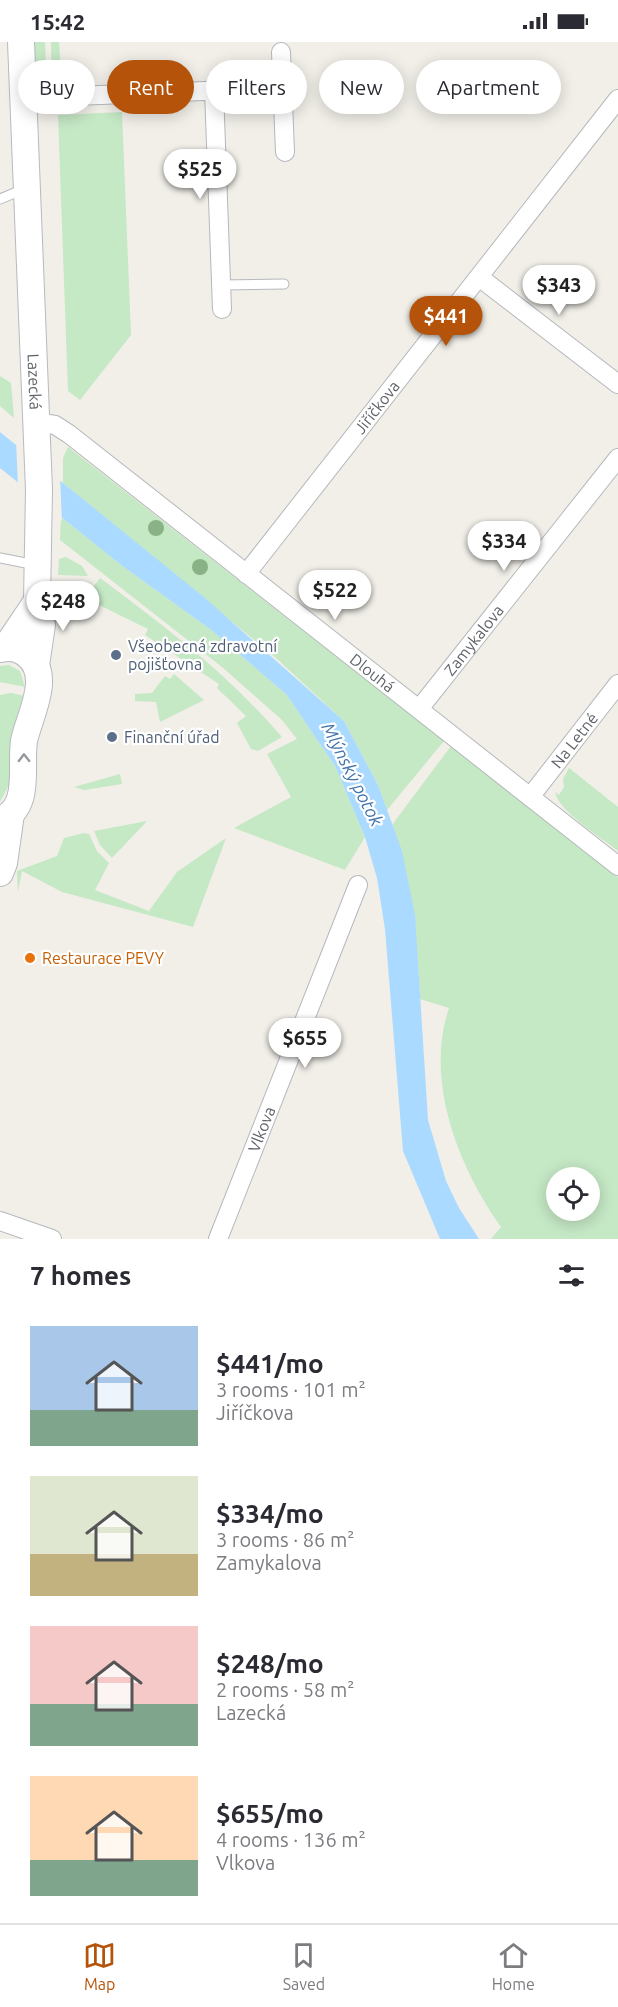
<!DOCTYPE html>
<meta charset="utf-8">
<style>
:root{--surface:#fff;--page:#f7f7f7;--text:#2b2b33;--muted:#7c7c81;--line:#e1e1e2;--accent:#b45309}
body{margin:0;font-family:Ubuntu,sans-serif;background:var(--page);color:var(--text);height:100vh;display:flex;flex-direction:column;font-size:22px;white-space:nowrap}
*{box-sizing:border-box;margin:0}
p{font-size:20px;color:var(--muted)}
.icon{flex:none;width:33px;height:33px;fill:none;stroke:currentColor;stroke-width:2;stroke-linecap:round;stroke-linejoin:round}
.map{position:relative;height:1197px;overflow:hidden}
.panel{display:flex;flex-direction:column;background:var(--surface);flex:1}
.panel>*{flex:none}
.top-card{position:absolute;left:18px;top:18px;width:582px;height:54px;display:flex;gap:12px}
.tools{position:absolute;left:546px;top:1125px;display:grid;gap:12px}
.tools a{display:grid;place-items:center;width:54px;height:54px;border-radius:50%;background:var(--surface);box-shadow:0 3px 15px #0003;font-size:30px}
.price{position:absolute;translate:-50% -51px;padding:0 14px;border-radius:21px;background:#fff;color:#222;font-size:20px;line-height:39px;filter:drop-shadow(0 2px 3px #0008)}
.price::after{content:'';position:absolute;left:50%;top:36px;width:18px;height:14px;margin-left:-9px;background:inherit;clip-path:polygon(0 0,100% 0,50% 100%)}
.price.on{background:var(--accent);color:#fff}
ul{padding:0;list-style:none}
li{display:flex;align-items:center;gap:18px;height:150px;padding:0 30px}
li span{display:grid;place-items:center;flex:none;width:168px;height:120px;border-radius:0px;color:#555}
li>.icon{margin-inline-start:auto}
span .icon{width:72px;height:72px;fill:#fffc;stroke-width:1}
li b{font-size:26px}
h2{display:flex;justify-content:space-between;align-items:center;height:72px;padding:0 30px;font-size:26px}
.tag{padding:0 21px;border-radius:27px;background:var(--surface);box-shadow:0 3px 15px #0003;font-size:21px;line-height:54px}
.tag.on{background:var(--accent);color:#fff}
.status{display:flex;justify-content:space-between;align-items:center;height:42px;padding:0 30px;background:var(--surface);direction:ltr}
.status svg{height:16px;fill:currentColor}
.tab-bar{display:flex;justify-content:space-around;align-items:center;height:84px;border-top:2px solid var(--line);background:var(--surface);font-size:16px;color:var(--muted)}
.tab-bar a{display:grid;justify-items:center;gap:3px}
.tab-bar .on{color:var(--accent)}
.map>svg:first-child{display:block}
.green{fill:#c5e8c5;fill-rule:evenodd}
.water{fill:#aadaff}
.pier{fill:#f1efe8}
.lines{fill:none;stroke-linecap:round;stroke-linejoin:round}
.service-casing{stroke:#b5b8bc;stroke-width:11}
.minor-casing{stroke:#b5b8bc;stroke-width:20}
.secondary-casing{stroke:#b6babf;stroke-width:28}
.service{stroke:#fff;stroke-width:9}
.minor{stroke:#fff;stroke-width:18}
.secondary{stroke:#fff;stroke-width:26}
.tree{fill:#89b387}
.oneway{stroke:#979a9d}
.service-dot{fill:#5c6f8a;stroke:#fff;stroke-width:2}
.food-dot{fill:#e8710a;stroke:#fff;stroke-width:2}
.labels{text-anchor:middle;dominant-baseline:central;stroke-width:4.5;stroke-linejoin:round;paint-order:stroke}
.street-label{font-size:16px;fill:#5f6368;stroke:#fff}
.service-label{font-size:16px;fill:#4e5e75;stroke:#fff;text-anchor:start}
.food-label{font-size:16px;fill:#c56008;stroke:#fff;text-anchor:start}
.water-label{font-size:18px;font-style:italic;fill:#4174aa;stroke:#fff}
</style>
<div class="status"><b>15:42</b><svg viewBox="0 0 49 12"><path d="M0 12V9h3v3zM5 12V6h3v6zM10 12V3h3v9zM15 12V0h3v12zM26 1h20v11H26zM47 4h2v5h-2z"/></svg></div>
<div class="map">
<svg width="618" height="1197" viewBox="0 0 618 1197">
<rect width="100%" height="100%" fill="#f1efe8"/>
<g class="green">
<path d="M 33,0 L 45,0 L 47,46 C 30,38 34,16 33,0 Z"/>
<polygon points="51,0 59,0 62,46 52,47"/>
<polygon points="122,70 131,293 80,358 68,349 58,73"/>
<polygon points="0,334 11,341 14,376 0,364"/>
<polygon points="68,405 444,699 387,768 378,743 344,679 276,616 63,441 63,416"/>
<polygon points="61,475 121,523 210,587 286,652 335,724 365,795 345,828 234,786 291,755 267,712 297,697 282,678 222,625 60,498"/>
<polygon points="66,515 82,524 88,534 58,533 59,517"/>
<path d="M 100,536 C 166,585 229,633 282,695 L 258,709 L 251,707 L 237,681 L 246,674 L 217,646 L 219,642 L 145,593 L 148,587 L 95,561 L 94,544 Z"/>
<polygon points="9,623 20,629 25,645 0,640 0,624"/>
<polygon points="174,632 204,658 160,680 156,660 135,659 135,652 152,651 165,634 170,637"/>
<polygon points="11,651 25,654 13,695 11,739 0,760 0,653"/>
<path d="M 451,704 L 618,835 L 618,1197 L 491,1197 L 501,1185 C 459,1126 424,1039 449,966 L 420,957 C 417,897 413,840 392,783 ZM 556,1136 L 590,1136 L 590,1168 L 556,1168 Z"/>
<path d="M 569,726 L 618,765 L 618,809 C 601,795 559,770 555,750 L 559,753 L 564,745 L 563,737 Z"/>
<polygon points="120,732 122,742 84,748 74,745"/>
<polygon points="147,779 112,816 100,803 94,789"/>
<polygon points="84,791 89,792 97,809 109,821 95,848 149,869 177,830 226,796 193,885 62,850 22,829 18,850 17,829 57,814 64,796"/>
</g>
<polygon class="water" points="0,390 205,556 344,679 378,743 402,809 415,873 428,1078 446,1139 459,1166 479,1197 440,1197 403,1109 385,887 377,836 365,795 335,724 286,652 210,587 121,523 0,426"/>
<polygon class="pier" points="16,398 60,434 62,479 18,444"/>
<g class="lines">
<defs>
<g id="service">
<polyline points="0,157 24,147"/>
<polyline points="221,243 284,242"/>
<polyline points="0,516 36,523"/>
</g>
<g id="minor">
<polyline points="281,10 285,110"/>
<polyline points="214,48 222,267"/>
<polyline points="23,56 283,46"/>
<polyline points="479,235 618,342"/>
<path id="s1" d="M 36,380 L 55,383 L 69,392 L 618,824"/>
<path id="s2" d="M 246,532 L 618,57"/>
<path id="s3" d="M 419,667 L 618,416"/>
<path id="s4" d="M 530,755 L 618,642"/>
<polyline points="0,1179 52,1197"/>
<path id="s5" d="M 218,1197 L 358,843"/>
</g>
<g id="secondary">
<path id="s6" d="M 21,0 L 39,448 L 37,559 L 42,583 L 36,623"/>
<polyline points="6,605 37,559"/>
<path d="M 0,607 C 9,605 19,606 26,612 C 54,632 29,674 24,699 C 20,725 32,766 0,778"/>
<polyline points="0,831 4,821 11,772"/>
</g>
</defs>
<use href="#service" class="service-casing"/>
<use href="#minor" class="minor-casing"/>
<use href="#secondary" class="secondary-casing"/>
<use href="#service" class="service"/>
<use href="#minor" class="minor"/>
<use href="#secondary" class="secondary"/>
</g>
<g class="tree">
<circle cx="156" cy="486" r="8"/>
<circle cx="200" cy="525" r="8"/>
</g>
<defs><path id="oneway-chevron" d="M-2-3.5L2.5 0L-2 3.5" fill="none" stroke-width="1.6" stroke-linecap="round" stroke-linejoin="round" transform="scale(1.5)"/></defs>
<use class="oneway" href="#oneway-chevron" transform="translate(24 716) rotate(-91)"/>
<g class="service-dot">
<circle cx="116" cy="613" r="6"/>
<circle cx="112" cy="695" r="6"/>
</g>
<circle class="food-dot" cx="30" cy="916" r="6"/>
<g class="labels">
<g class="street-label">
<text stroke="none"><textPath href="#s6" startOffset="340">Lazecká</textPath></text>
<text stroke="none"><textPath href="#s2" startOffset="212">Jiříčkova</textPath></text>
<text stroke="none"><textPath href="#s3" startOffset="88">Zamykalova</textPath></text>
<text stroke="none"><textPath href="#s1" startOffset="422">Dlouhá</textPath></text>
<text stroke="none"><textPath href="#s4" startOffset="72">Na Letné</textPath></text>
<text stroke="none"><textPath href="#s5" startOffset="118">Vlkova</textPath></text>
</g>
<g class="service-label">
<text x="128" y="604">Všeobecná zdravotní<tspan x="128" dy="18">pojišťovna</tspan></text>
<text x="124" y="695">Finanční úřad</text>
</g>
<g class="food-label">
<text x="42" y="916">Restaurace PEVY</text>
</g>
<g class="water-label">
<text transform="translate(353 732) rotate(63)">Mlýnský potok</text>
</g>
</g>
</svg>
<div class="tools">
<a><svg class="icon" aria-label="locate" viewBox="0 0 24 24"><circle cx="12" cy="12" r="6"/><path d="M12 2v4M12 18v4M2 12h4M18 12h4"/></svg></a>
</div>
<b class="price" style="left:200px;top:158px">$525</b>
<b class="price" style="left:559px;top:274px">$343</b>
<b class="price on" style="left:446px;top:305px">$441</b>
<b class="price" style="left:504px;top:530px">$334</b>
<b class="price" style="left:335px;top:579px">$522</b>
<b class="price" style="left:63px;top:590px">$248</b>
<b class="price" style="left:305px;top:1027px">$655</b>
<div class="top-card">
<a class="tag">Buy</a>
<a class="tag on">Rent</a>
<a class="tag">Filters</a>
<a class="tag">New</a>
<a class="tag">Apartment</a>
</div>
</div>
<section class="panel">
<h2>7 homes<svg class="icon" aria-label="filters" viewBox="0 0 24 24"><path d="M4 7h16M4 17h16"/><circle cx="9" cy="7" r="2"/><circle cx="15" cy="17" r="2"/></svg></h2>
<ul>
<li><span style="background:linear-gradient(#a9c7e8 70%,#7fa58c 0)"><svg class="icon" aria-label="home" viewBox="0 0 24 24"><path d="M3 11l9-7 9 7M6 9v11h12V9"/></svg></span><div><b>$441/mo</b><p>3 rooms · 101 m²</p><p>Jiříčkova</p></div></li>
<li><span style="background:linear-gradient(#dfe7d0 65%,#c2b280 0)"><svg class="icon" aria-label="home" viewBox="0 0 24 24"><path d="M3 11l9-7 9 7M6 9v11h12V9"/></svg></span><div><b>$334/mo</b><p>3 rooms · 86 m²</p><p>Zamykalova</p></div></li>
<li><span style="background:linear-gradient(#f6c9c9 65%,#7fa58c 0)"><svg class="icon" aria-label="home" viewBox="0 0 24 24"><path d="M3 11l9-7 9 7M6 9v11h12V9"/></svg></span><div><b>$248/mo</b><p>2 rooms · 58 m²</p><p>Lazecká</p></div></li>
<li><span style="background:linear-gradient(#ffd9b3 70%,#7fa58c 0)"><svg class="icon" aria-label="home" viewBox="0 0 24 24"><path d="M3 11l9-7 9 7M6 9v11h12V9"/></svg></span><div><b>$655/mo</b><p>4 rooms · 136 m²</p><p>Vlkova</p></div></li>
</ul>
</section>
<nav class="tab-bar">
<a class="on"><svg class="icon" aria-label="map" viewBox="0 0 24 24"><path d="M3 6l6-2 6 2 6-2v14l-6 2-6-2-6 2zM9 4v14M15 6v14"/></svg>Map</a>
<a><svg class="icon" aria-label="saved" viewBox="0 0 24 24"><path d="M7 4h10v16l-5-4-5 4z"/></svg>Saved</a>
<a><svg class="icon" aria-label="home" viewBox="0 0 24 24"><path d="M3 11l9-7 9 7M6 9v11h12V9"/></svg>Home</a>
</nav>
